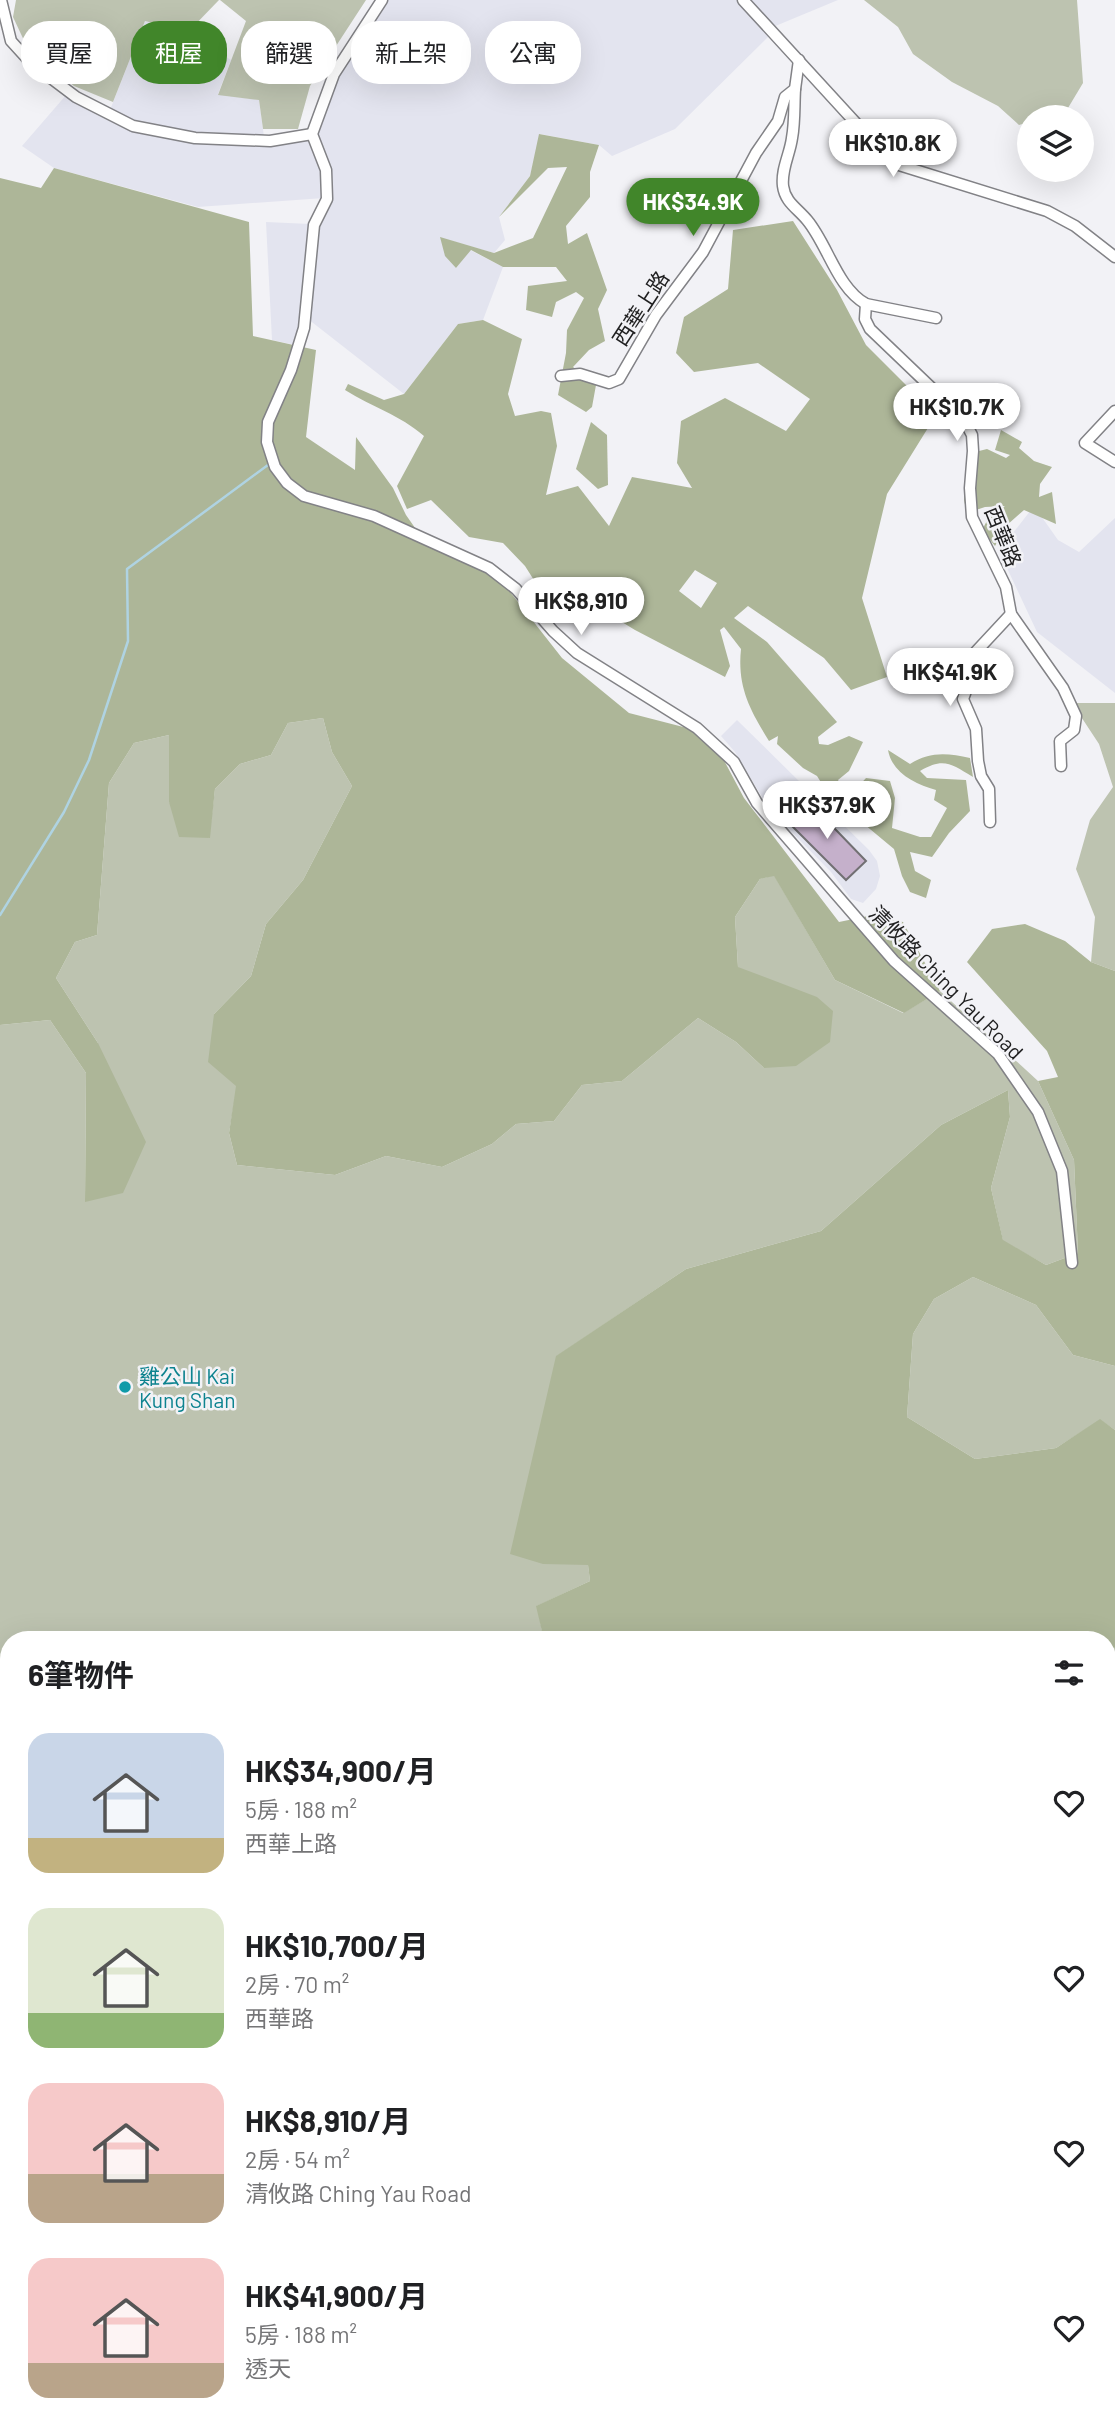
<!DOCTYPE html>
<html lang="zh-TW">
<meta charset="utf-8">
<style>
:root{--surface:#fff;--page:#f2f2f2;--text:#202124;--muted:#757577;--accent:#41862a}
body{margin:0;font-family:Barlow,"Noto Sans TC",sans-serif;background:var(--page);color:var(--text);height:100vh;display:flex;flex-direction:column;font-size:26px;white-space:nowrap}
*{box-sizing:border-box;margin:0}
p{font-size:23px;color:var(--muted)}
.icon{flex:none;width:38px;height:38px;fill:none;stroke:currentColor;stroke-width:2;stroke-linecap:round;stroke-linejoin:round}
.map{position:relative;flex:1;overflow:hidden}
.sheet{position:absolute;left:0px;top:1631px;width:1116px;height:800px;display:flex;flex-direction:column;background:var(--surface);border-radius:28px 28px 0 0;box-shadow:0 7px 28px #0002}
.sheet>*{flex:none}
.hud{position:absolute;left:21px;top:21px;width:700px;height:63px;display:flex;gap:14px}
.buttons{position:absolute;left:1017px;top:105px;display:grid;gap:14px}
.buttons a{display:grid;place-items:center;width:77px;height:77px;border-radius:50%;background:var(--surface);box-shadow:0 7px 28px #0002;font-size:35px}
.price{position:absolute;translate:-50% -60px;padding:0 16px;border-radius:24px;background:#fff;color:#222;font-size:23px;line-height:46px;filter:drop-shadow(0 2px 4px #0008)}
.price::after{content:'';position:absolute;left:50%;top:42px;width:21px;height:16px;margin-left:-10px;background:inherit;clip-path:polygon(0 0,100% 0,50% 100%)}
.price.on{background:var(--accent);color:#fff}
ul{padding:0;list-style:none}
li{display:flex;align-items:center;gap:21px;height:175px;padding:0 28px}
li span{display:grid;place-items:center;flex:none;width:196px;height:140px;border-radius:21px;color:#555}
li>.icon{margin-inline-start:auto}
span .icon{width:84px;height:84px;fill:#fffc;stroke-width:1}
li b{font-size:30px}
h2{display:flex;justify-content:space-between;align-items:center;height:84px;padding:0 28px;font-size:30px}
.tag{padding:0 24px;border-radius:28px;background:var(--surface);box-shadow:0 7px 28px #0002;font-size:24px;line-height:63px}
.tag.on{background:var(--accent);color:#fff}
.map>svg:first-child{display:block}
.built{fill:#e3e4ef}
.green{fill:#bdc3b0}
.forest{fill:#adb698;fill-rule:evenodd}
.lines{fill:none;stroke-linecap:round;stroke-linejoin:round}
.stream{stroke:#afd3e2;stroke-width:2.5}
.building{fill:#c5b0cb;stroke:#727073;stroke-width:2}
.street-casing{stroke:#828286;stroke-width:13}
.street{stroke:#fff;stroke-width:10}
.culture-dot{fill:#0f9aa8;stroke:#f2f2f6;stroke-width:2.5}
.labels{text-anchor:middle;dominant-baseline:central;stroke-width:5;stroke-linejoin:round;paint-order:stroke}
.street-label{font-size:21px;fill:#202021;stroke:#f2f2f6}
.culture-label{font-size:21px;fill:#0d838f;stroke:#f2f2f6;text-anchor:start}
</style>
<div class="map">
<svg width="1115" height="2430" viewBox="0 0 1115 2430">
<rect width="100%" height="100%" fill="#f2f2f6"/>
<g class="built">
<polygon points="386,0 738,0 770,35 675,129 612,156 599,145 540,134 530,176 499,217 505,240 494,253 441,238 456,268 470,250 503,267 483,320 458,324 404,394 308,319 317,226 331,200 316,134 337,75"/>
<polygon points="748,0 838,0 773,27"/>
<polygon points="145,21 188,32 231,60 218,94 259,100 264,137 195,134 134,123 110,110"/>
<polygon points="67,94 132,130 194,141 310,138 322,171 324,198 198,207 54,168 22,146"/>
<polygon points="266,222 310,224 300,327 295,345 272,340"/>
<polygon points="1034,506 1058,540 1079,552 1115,518 1115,693 1037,632 999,551"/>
<polygon points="737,720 869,850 877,861 880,876 876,889 863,903 851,899 831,872 782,822 781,814 762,797 735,752 721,736"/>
</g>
<g class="green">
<polygon points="16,0 219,0 188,32 145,21 113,102 74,86 28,49 13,17"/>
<polygon points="220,0 366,0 310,86 298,129 263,129 259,100 218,95 246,21"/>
<polygon points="864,0 1077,0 1083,83 1065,113 1047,117 1029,117 1029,122 1019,125 998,106 952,82 913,54 898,27"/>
<polygon points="1072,703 1115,703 1115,971 1091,962 1095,917 1076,869 1090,820 1113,787 1099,744"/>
<polygon points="323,718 332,752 352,786 303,880 266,924 251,976 214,1014 237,1086 229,1133 237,1165 335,1175 386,1156 442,1167 492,1144 516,1124 554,1121 582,1085 622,1081 698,1018 736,1042 764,1068 738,967 735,917 760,879 774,875 835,980 903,1013 940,991 1038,1081 1074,1160 1078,1253 1046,1265 1003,1241 991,1188 1010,1117 1008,1090 941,1125 821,1231 686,1269 557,1356 543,1564 588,1564 590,1581 537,1606 544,1640 9,1640 9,2422 1108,2422 1108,2275 1115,2216 1115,2430 0,2430 0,1025 50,1020 86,1073 85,1202 98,1043 56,978 75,942 97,935 109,783 134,743 169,735 169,802 209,838 215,789 240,764 271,755 288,723"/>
<polygon points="973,1277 1036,1305 1073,1355 1115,1366 1115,1430 1100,1420 1056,1448 975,1459 907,1417 913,1334 934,1299"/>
<path d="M 1115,1647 L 1115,1748 L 1108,1739 C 1108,1709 1105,1677 1115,1647 Z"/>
</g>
<g class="forest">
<polygon points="539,134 599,145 590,172 590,197 566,226 568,244 587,233 607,290 598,309 605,341 589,350 573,367 596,385 592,407 586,412 558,395 566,353 567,330 584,298 576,292 556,302 552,317 526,310 528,286 567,281 556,267 503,267 471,250 456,268 445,256 440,237 494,253 533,238 567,167 548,168 499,217 530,176"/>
<polygon points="54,168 249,222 253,336 316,350 306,437 355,470 356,437 393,488 406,515 427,545 492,569 562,658 629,713 691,729 719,751 744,798 839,922 873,915 903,922 940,991 904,1013 835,980 774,876 760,879 735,917 738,967 817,997 833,1011 830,1042 796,1066 764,1068 736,1042 698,1018 622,1081 582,1085 554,1121 516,1124 492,1144 442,1167 386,1156 335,1175 237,1165 229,1133 236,1086 208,1062 214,1014 251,976 266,924 303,880 352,786 332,752 323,718 288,723 271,755 240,764 215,789 210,838 179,837 169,802 169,735 134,743 109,783 97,935 75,942 56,978 98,1043 146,1142 123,1193 85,1202 86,1073 50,1020 0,1025 0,178 41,188"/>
<path d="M 793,221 L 837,290 L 866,345 L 936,415 L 887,494 L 862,598 L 887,677 L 851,690 L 824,658 L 748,606 L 734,618 L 767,642 L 837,722 L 818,737 L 819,744 L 828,745 L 849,736 L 863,742 L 849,771 L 838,780 L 848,798 L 859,801 L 855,790 L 866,778 L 890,781 L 895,798 L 892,828 L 920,837 L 931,837 L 947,808 L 934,800 L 936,790 C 915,784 892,773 888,750 L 910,764 C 930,751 948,753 970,758 L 973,777 C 951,764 944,757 920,771 L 927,778 L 966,780 L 970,811 L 949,833 L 932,857 L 910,852 L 915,871 L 931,880 L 926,898 L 910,892 L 902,876 L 894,849 L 829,795 L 817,776 L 803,768 L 777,744 L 778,736 L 769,741 C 750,710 737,687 741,649 L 724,627 L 720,630 L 730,666 L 725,677 L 635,630 L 589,602 L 551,607 L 525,566 L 503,543 L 469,537 L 431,500 L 407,509 L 397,486 L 424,436 C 400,415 372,407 345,390 L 348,384 L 384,400 L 404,394 L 458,324 L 483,320 L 522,339 L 508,394 L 515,416 L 541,411 L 551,413 L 557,446 L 546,495 L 578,486 L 609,526 L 632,477 L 692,488 L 677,463 L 681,421 L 725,398 L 786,431 L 810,399 L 758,363 L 694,372 L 676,353 L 684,317 L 728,289 L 733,230 ZM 695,570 L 717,583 L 701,608 L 679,591 Z"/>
<polygon points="591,422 607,435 608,485 598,489 576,469"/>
<polygon points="1001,430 1022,442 1019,448 1034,461 1052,467 1040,484 1039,497 1052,492 1056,524 1024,510 1007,525 995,546 982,530 989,517 1005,506 985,507 967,513 964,500 967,454 987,449 1006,458 1010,455 995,450"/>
<polygon points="1025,924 1065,941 1091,962 1115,971 1115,1366 1073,1355 1036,1305 973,1277 934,1299 913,1334 907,1417 975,1459 1056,1448 1100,1419 1115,1430 1115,1647 1111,1661 1108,1691 1108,1640 544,1640 536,1606 590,1581 588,1565 543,1564 510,1554 556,1356 686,1269 821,1231 941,1125 1008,1090 1010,1117 991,1188 1003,1240 1046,1265 1078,1253 1074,1160 1038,1081 1058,1077 1047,1051 967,962 992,929"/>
<polygon points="1108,1739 1115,1748 1115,2216 1108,2275"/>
</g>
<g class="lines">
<g class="stream">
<polyline points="0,915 64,812 89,760 128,641 127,569 272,462"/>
<polyline points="1108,1816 1115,1800"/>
</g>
</g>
<polygon class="building" points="808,801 866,861 846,880 787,821"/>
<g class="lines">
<defs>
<g id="street">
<polyline points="1,0 11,41 31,63 76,97 133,126 195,138 270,141 312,134"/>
<polyline points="382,0 334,74 312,134 326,170 327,199 314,225 304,328 291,370 268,422 267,442 275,467 287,483 304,496 374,516 489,568 516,589 553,631 577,653 697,728 734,762 757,803 894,961 998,1054 1038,1112 1062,1171 1072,1263"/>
<polyline points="743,0 886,156 899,165 1047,211 1075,226 1115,257"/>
<path d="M 795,89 C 794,105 795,122 792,138 C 790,154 781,169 783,186 C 785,202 797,208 807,220 C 828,245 837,288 866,304 L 936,318"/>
<polyline points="866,304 865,319 870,329 963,418 972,435 973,451 970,488 972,517 1006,587 1011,614 1063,688 1076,716 1074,730 1060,741 1061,766"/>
<polyline points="561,376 580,374 609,383 619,379 656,315 703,252 756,153 778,121 785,97 795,89 799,60"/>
<polyline points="1115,411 1085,443 1115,462"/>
<polyline points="990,822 989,789 981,776 978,761 976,729 963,699 970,680 971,657 1011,614"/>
</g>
</defs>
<use href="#street" class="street-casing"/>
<use href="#street" class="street"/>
</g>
<circle class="culture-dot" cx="125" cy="1387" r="7"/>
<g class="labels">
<g class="street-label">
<text transform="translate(640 308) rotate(-57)">西華上路</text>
<text transform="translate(1004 536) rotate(68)">西華路</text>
<text transform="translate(947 982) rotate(45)">清攸路 Ching Yau Road</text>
</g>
<g class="culture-label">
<text x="139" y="1375">雞公山 Kai<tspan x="139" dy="24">Kung Shan</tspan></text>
</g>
</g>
</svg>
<div class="buttons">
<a><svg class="icon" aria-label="layers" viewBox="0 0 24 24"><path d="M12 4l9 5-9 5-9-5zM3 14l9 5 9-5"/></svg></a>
</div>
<b class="price" style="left:893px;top:179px">HK$10.8K</b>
<b class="price on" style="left:693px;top:238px">HK$34.9K</b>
<b class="price" style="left:957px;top:443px">HK$10.7K</b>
<b class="price" style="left:581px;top:637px">HK$8,910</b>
<b class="price" style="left:950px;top:708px">HK$41.9K</b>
<b class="price" style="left:827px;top:841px">HK$37.9K</b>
<div class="hud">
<a class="tag">買屋</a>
<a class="tag on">租屋</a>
<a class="tag">篩選</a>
<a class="tag">新上架</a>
<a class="tag">公寓</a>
</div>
<section class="sheet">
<h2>6筆物件<svg class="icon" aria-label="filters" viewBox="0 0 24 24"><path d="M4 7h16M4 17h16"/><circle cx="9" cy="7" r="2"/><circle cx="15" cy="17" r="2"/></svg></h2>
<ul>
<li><span style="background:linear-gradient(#c9d6e8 75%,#c2b280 0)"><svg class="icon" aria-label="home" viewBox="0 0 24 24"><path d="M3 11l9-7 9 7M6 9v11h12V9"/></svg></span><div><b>HK$34,900/月</b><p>5房 · 188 m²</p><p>西華上路</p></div><svg class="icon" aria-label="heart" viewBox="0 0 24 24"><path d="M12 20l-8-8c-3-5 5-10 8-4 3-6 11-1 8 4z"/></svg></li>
<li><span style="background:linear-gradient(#dfe7d0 75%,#8fb573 0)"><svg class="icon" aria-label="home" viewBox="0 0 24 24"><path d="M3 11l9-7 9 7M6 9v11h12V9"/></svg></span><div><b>HK$10,700/月</b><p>2房 · 70 m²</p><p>西華路</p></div><svg class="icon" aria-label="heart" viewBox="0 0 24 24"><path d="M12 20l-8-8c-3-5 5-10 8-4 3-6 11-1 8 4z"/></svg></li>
<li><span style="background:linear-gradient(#f6c9c9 65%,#b9a48a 0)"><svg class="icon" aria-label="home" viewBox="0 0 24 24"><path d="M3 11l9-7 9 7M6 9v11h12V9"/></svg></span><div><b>HK$8,910/月</b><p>2房 · 54 m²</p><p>清攸路 Ching Yau Road</p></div><svg class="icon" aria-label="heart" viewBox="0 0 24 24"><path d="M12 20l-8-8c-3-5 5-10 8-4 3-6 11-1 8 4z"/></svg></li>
<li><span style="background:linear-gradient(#f6c9c9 75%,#b9a48a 0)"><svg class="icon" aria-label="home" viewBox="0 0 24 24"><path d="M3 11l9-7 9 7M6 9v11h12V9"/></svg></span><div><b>HK$41,900/月</b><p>5房 · 188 m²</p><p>透天</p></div><svg class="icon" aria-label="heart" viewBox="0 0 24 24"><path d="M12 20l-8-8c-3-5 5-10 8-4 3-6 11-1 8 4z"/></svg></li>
</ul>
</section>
</div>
